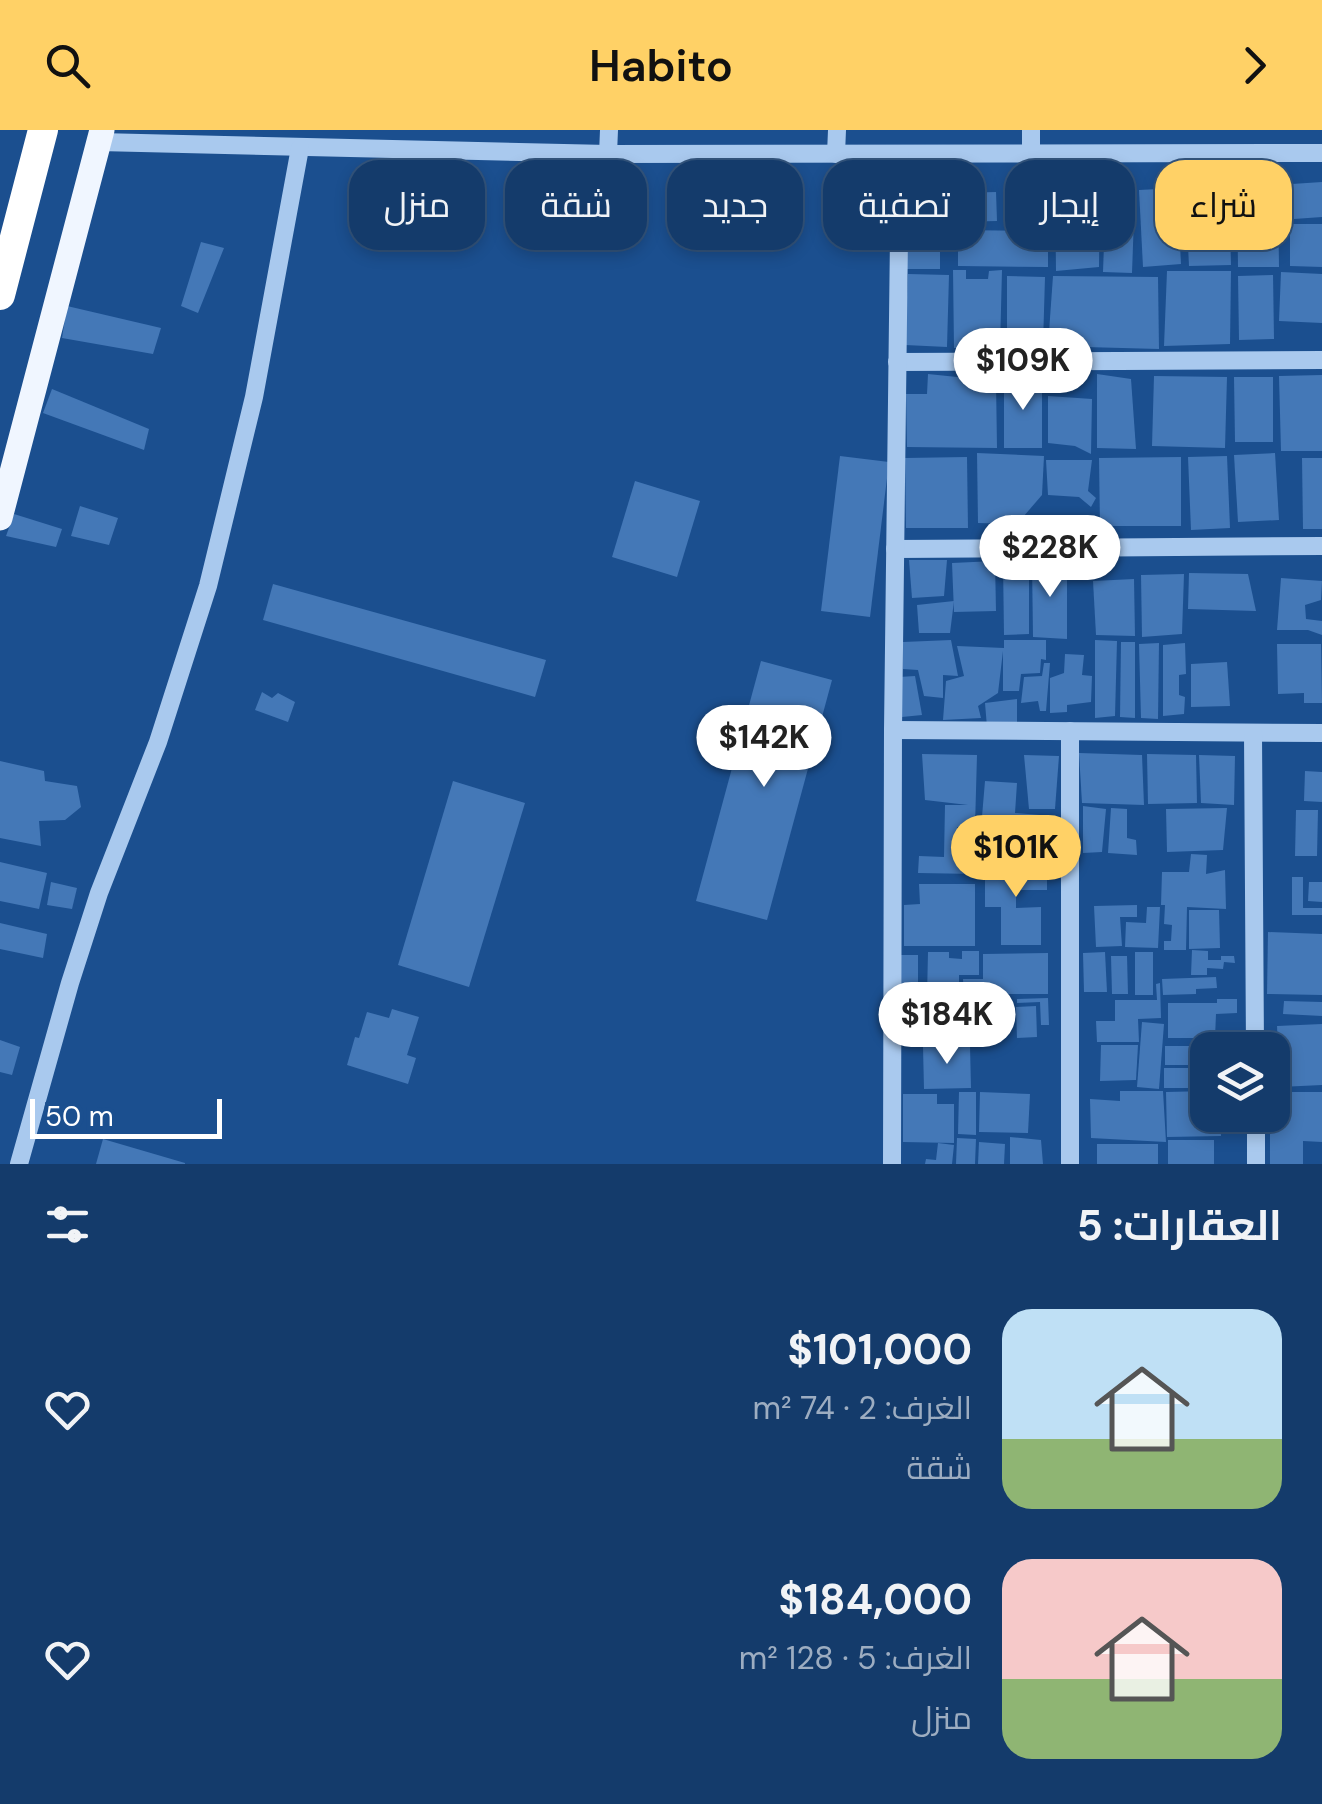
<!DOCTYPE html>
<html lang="ar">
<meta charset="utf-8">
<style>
:root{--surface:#143b6b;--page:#214673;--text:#f1f3f6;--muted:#9dadc1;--line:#33557e;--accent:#ffd166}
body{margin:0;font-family:"DM Sans",Cairo,sans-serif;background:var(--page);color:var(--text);direction:rtl;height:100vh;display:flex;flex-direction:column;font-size:38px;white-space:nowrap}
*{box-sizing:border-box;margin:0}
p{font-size:32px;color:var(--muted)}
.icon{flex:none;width:55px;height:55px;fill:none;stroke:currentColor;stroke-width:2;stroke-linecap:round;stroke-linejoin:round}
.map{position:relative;height:1034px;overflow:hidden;direction:ltr}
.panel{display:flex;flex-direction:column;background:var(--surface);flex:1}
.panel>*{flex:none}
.banner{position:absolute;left:30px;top:30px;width:1262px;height:90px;direction:rtl;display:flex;gap:20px}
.controls{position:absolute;left:1190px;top:902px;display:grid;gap:20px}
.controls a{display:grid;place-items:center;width:100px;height:100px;border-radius:20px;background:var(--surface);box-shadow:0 5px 15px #0003,0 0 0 2px var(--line);font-size:50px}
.scale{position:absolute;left:30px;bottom:25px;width:192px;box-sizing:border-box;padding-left:10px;border:5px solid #fff;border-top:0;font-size:28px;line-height:35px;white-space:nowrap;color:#fff;-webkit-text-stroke:8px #1b4f8f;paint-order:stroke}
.price{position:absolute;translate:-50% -85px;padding:0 22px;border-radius:35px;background:#fff;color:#222;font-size:32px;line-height:65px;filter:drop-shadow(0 2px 5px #0008)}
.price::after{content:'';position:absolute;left:50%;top:60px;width:30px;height:22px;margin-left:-15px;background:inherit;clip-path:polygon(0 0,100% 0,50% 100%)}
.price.on{background:var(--accent);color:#111}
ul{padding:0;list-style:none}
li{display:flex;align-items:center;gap:30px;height:250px;padding:0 40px}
li span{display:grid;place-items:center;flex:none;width:280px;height:200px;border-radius:30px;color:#555}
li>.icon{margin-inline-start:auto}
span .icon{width:120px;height:120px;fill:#fffc;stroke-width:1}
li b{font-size:42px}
h2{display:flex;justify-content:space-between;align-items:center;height:120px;padding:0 40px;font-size:42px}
.chip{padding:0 35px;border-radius:30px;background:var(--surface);box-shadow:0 5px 15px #0003,0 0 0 2px var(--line);font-size:35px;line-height:90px}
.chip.on{background:var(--accent);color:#111}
header{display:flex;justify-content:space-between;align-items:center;height:130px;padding:0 40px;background:var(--accent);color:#111;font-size:45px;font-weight:600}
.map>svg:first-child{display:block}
.building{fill:#4478b7}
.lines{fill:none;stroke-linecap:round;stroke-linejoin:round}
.minor{stroke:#a9c9ee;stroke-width:18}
.major{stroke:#f0f6ff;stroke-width:25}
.highway{stroke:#fff;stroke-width:30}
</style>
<header><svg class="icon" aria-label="forward" viewBox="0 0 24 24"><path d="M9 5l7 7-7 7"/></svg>Habito<svg class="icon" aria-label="search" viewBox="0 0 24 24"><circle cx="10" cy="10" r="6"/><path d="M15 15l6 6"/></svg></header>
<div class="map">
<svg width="1322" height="1034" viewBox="0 0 1322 1034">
<rect width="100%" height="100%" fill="#1b4f8f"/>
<g class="building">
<polygon points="1080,50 1100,53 1099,137 1056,141 1055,55 1071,55"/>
<polygon points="1322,52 1322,87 1294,89 1292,54"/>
<polygon points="901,57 951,59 953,113 944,112 944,104 901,101"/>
<polygon points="1227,57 1228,87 1184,88 1183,58"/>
<polygon points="1010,58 1040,58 1040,83 1011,83"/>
<polygon points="1177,58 1181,134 1143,137 1139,60"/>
<polygon points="1106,59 1135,61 1132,143 1103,142"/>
<polygon points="1237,60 1278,60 1279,137 1238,137"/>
<polygon points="996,62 997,91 956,92 956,63"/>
<polygon points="1290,94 1322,94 1322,137 1290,136"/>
<polygon points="1187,95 1230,95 1231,135 1189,136"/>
<polygon points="958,100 1048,101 1048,137 958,136"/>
<rect x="905" y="108" width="35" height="31"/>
<polygon points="201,112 224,118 198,183 181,176"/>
<polygon points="953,140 966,140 966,149 988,149 989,141 1002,140 1000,218 954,218"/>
<polygon points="1167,141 1231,141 1230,214 1164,216"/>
<polygon points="1281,142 1322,144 1322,193 1279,191"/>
<polygon points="908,144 949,145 947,217 905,215"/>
<polygon points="1273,145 1274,209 1239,210 1238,146"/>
<polygon points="1007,146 1045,147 1043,215 1007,214"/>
<polygon points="1053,146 1158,147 1159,219 1048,216"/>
<polygon points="67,176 161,198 153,224 62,208"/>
<polygon points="928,244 996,251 997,318 907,317 906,264 927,264"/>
<polygon points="1097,244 1131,249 1136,319 1097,318"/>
<polygon points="1322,245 1322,321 1281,321 1279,246"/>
<polygon points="1154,246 1227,247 1225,318 1152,316"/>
<polygon points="1234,247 1273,247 1273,312 1235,312"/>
<rect x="1004" y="249" width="38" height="69"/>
<polygon points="52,259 149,299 144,320 43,283"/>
<polygon points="1048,266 1092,269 1091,324 1075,316 1048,313"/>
<polygon points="977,323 1044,326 1042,365 1017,394 978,393"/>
<polygon points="1275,323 1279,390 1238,392 1234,325"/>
<polygon points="840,326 889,332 870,487 821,481"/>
<polygon points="1227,326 1230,398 1191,400 1188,327"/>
<polygon points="967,327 968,398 906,398 905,328"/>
<polygon points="1181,327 1181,396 1100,396 1099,328"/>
<polygon points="1302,328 1322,328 1322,399 1303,399"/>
<polygon points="1046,330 1092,330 1088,361 1096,368 1091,377 1079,367 1048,365"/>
<polygon points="635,351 700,371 677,447 612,427"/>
<polygon points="80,376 118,388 109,415 71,406"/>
<polygon points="14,384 62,399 56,417 6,406"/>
<polygon points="909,430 947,430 944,466 912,468"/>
<polygon points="995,431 996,481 954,482 952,433"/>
<polygon points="1067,431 1067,509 1033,507 1032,433"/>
<polygon points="1029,432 1029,504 1004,505 1003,433"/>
<polygon points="1189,443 1248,444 1256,481 1188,479"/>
<polygon points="1184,444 1182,504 1142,507 1141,445"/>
<polygon points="1281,448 1322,451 1321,470 1305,475 1306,489 1322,491 1322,505 1308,500 1277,500"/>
<polygon points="1134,449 1135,506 1096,505 1093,451"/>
<polygon points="273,454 546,530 535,567 263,490"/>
<polygon points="954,471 950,503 919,503 917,475"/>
<polygon points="951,510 958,546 943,545 943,568 924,566 918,540 903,539 903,512"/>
<polygon points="1004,510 1046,510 1046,530 1041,529 1040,543 1021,544 1019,561 1003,561 1003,521 998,563 978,576 981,588 943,590 946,551 964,546 957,516 1004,518"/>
<polygon points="1095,510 1117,511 1115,586 1095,588"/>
<polygon points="1121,512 1135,512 1135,588 1120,587"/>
<polygon points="1159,513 1158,589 1141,588 1139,514"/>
<polygon points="1185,513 1186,544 1179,545 1179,565 1185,567 1184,584 1163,586 1163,515"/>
<polygon points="1277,514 1321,514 1322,573 1304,573 1304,563 1278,564"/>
<polygon points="1065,524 1084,525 1082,545 1092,546 1091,572 1067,575 1067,582 1050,583 1050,548 1064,543"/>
<polygon points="761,531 832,550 767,790 696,771"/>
<polygon points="1227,532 1230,576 1191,577 1191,534"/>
<polygon points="1044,533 1050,533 1046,581 1040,581 1038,571 1021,573 1024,547 1042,546"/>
<polygon points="915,546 922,585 902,587 899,547"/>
<polygon points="262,562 272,568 278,563 295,572 288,592 255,580"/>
<polygon points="1017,569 1017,593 987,597 985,573"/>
<polygon points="1079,623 1142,625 1144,675 1082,673"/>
<polygon points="922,624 977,625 975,697 957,697 957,727 976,728 976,744 918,743 919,726 944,727 945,675 968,675 925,670"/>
<polygon points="1147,624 1196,625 1197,673 1148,674"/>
<polygon points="1024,625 1059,626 1055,679 1029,679"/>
<polygon points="1199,625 1235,626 1234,675 1201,673"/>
<polygon points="0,631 44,641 45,651 77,656 81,677 65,690 39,691 41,716 0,708"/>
<polygon points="1305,641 1322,642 1322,672 1304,671"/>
<polygon points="453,651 525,673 469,857 398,835"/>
<polygon points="985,651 1017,653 1015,683 1040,685 1037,727 979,722"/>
<polygon points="1083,676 1106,679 1102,722 1083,723"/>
<polygon points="1111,678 1127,679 1127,708 1136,710 1137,725 1108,723"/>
<polygon points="1227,678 1223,720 1167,722 1166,679"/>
<polygon points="1296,680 1318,680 1317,726 1295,726"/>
<polygon points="1191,724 1207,725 1206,744 1225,740 1226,779 1187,777 1186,820 1164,820 1164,811 1171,811 1172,795 1164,794 1165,775 1161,775 1162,742 1189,742"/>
<polygon points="0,732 47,743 39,779 0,771"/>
<polygon points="985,733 1047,733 1047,760 1016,760 1016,778 1041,777 1041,815 1001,815 1001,777 985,777"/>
<polygon points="1292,747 1303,747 1303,778 1322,778 1322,785 1292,785"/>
<polygon points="51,752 77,758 72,779 47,775"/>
<polygon points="1309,752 1322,752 1322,772 1308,771"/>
<polygon points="919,754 975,754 975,816 904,816 904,775 920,774"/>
<polygon points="1137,775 1137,787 1120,787 1122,816 1096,817 1094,776"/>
<polygon points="1147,777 1160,777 1158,818 1125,817 1126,792 1146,793"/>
<polygon points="1189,780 1219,780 1220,818 1189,819"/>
<polygon points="0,793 47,804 43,828 0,819"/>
<polygon points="1268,802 1322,804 1322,865 1267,864"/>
<polygon points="1192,820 1208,821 1208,830 1221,830 1221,826 1234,826 1235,833 1224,832 1223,839 1207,838 1207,845 1191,845"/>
<polygon points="962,821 979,821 979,845 959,845 959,866 927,866 928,822 949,822 949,828 962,829"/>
<polygon points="1105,822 1107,862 1084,862 1083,823"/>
<rect x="1135" y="822" width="18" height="43"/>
<polygon points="1048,823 1048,864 1006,864 1006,869 1013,872 1013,892 1004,892 1004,908 981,908 981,865 964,865 963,849 983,849 983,824"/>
<rect x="898" y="825" width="20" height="40"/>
<polygon points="1111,826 1127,826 1128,864 1112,864"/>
<polygon points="1216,847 1217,858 1196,859 1196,864 1163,865 1162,849"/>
<polygon points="1160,853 1161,888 1138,889 1139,912 1097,912 1096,891 1115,891 1115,870 1157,870 1156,854"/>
<polygon points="1048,868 1049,895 1041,895 1040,872 1017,873 1017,869"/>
<polygon points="1217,869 1237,869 1237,883 1216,884 1215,908 1168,908 1168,873 1217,873"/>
<polygon points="1284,871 1322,872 1322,886 1283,884"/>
<polygon points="916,873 936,874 934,913 914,912"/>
<polygon points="1036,876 1037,907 1017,908 1016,877"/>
<polygon points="945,877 955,877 954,915 943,915"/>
<polygon points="392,879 419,887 407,925 416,928 408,954 347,935 355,907 359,908 367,882 389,888"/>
<polygon points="962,886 977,887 976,907 961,906"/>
<polygon points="1142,892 1164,894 1159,959 1137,957"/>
<polygon points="1322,894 1322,955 1280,957 1277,896"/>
<polygon points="0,910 20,917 12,945 0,942"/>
<polygon points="1101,915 1138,915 1136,950 1100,951"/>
<polygon points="970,916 971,958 924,959 923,917"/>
<polygon points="1165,916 1226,916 1226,920 1208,920 1208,935 1165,935"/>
<rect x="1164" y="938" width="44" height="20"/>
<polygon points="1120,961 1163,961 1166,1012 1091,1008 1090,969 1120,971"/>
<polygon points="1208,961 1208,985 1220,985 1221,1006 1167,1007 1166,962"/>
<polygon points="959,962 976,962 976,1005 958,1004"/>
<polygon points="980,962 1030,964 1028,1003 979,1002"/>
<polygon points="1272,962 1322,962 1322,1012 1303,1011 1303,1034 1270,1034 1270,985 1272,985"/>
<polygon points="903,964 937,964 937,974 954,974 954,1013 903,1012"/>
<polygon points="1010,1007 1041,1010 1043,1034 1010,1034"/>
<polygon points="957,1008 976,1009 975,1034 956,1034"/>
<polygon points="103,1009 185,1033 185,1034 96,1034"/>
<rect x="1168" y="1010" width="46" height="24"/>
<polygon points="979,1012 1005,1014 1004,1034 978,1034"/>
<polygon points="938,1013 954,1015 952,1034 925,1034 926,1029 936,1030"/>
<rect x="1097" y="1014" width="61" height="20"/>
</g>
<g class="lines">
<g class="minor">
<polyline points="1031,0 1031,24"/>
<polyline points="99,12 608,24 1322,23"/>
<polyline points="608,24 609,0"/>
<polyline points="836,24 837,0"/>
<polyline points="897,232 1322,230"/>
<polyline points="895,419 1322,416"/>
<polyline points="893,600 1322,603"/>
<polyline points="1070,601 1070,1034"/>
<polyline points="1253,603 1255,920"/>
<polyline points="1256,985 1256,1034"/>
<polyline points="19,1034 70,853 99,763 158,612 208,456 254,267 300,18"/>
<polyline points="892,1034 893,600 900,24"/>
</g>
<polyline class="major" points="0,388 102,0"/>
<polyline class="highway" points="0,165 43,0"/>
</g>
</svg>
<div class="controls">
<a><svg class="icon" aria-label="layers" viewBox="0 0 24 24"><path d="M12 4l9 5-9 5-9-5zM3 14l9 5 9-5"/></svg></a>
</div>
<div class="scale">50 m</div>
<b class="price" style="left:1023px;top:283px">$109K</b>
<b class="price" style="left:1050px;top:470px">$228K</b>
<b class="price" style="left:764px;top:660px">$142K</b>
<b class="price on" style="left:1016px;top:770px">$101K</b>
<b class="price" style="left:947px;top:937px">$184K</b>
<div class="banner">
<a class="chip on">شراء</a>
<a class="chip">إيجار</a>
<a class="chip">تصفية</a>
<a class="chip">جديد</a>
<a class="chip">شقة</a>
<a class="chip">منزل</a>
</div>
</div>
<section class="panel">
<h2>العقارات: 5<svg class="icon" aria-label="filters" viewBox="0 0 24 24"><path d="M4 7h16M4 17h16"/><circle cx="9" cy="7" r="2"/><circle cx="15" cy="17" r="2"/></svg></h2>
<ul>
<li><span style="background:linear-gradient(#bfe0f5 65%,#8fb573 0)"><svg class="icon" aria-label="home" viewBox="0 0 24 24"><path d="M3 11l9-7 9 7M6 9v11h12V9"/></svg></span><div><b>$101,000</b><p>الغرف: 2 · 74 m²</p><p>شقة</p></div><svg class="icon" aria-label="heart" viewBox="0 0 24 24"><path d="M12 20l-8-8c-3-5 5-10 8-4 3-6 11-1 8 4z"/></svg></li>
<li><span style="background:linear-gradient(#f6c9c9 60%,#8fb573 0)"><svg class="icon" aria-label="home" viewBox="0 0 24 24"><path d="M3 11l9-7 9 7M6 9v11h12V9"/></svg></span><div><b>$184,000</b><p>الغرف: 5 · 128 m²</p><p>منزل</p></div><svg class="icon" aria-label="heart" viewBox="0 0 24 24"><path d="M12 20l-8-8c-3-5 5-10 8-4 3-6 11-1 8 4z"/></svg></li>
</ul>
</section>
